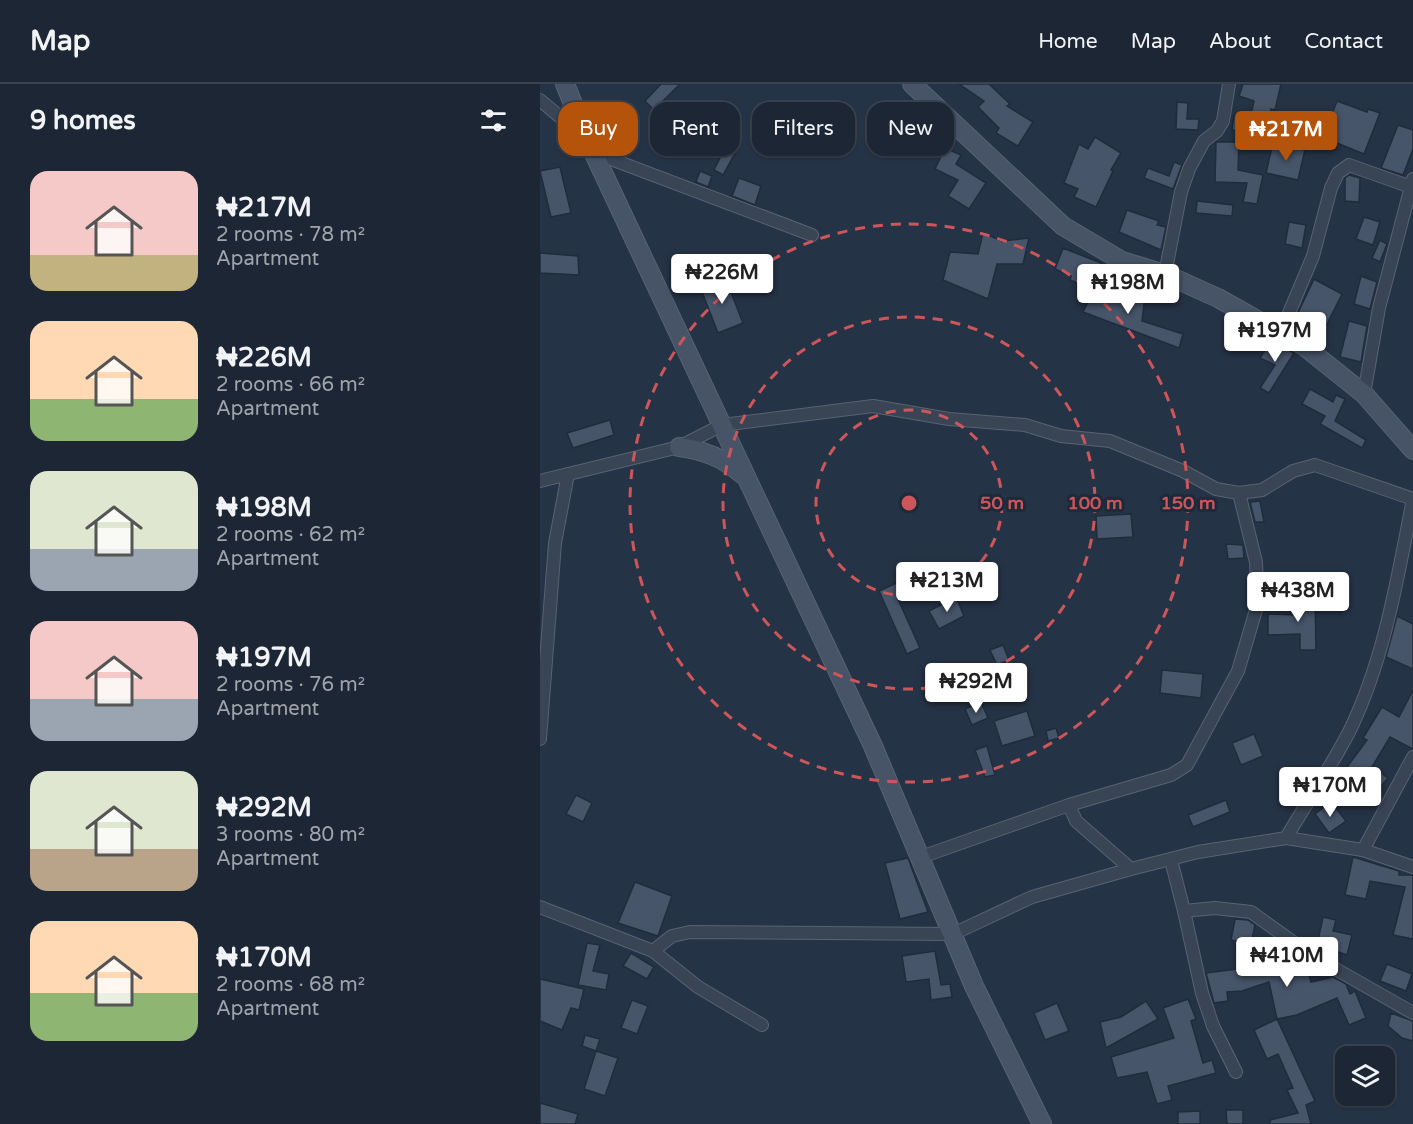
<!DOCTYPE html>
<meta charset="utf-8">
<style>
:root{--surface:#1c2634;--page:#252e3c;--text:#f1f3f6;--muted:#a0a5ac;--line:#3a434f;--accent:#b45309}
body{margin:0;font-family:"Varela Round",sans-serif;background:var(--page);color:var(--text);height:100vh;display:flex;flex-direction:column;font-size:22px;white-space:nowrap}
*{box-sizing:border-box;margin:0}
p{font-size:20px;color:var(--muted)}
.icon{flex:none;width:33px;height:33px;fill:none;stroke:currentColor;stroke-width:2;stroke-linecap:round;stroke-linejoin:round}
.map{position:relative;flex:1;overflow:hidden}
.details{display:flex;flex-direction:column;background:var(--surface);width:540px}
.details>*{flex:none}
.hud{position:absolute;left:18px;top:18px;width:570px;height:54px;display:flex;gap:12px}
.fabs{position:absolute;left:795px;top:962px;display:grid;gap:12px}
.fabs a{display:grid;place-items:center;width:60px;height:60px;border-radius:12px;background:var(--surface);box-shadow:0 2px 4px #0004,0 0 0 2px var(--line);font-size:30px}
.price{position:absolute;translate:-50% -51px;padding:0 14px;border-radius:6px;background:#fff;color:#222;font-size:20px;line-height:39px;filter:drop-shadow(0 2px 3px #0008)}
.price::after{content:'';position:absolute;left:50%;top:36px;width:18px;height:14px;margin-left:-9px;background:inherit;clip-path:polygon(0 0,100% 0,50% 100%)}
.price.selected{background:var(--accent);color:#fff}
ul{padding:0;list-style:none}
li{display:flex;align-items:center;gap:18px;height:150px;padding:0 30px}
li span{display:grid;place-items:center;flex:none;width:168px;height:120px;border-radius:18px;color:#555}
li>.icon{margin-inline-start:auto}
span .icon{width:72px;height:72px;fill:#fffc;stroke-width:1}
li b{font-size:26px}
h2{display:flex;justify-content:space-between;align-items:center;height:72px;padding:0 30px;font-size:26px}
.chip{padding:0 21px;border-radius:18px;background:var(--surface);box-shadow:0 2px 4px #0004,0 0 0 2px var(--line);font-size:21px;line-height:54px}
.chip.selected{background:var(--accent);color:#fff}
header{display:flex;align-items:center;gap:36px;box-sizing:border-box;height:84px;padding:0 30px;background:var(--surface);border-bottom:2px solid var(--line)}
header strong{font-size:28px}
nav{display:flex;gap:33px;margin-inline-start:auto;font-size:21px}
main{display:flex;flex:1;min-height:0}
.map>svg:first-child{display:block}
.building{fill:#46556a;stroke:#202c3c;stroke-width:1.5}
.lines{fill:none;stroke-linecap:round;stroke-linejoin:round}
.street-casing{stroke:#586372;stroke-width:14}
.secondary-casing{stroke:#586372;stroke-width:20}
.street{stroke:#394555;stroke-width:12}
.secondary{stroke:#475468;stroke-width:18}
.ring{fill:none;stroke:#cd565a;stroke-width:3;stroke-dasharray:10 8}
.centre{fill:#cd565a;stroke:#1e2a3a;stroke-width:3}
.ring-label{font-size:18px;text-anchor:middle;font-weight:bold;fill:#cd565a;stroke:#1e2a3a;stroke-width:6;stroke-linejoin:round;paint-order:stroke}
</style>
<header>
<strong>Map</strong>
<nav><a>Home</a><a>Map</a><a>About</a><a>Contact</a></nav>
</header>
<main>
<section class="details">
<h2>9 homes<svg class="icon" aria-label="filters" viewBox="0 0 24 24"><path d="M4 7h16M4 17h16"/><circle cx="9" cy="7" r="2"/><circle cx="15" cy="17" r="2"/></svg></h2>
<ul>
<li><span style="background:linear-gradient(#f6c9c9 70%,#c2b280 0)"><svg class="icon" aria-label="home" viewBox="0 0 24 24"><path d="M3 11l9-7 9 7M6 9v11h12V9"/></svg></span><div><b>₦217M</b><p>2 rooms · 78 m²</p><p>Apartment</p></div></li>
<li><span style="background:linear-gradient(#ffd9b3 65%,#8fb573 0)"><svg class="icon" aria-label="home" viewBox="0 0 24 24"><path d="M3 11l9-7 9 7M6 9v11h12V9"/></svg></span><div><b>₦226M</b><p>2 rooms · 66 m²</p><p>Apartment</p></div></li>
<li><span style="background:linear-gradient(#dfe7d0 65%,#9aa5b1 0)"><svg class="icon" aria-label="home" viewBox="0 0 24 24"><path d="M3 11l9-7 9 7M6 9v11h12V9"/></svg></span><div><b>₦198M</b><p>2 rooms · 62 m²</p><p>Apartment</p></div></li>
<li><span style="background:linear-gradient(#f6c9c9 65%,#9aa5b1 0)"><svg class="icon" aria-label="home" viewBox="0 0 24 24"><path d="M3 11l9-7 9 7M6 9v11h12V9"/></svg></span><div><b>₦197M</b><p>2 rooms · 76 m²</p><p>Apartment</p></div></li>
<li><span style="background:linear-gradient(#dfe7d0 65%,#b9a48a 0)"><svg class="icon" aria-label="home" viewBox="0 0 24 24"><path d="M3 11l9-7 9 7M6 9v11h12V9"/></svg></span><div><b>₦292M</b><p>3 rooms · 80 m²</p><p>Apartment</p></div></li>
<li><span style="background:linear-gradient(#ffd9b3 60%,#8fb573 0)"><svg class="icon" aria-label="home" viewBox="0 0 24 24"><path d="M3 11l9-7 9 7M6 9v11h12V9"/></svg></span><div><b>₦170M</b><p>2 rooms · 68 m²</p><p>Apartment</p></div></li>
</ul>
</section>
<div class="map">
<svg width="873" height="1040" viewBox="0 0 873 1040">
<rect width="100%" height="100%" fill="#253346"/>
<g class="building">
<polygon points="121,0 140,0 114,26 105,17"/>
<polygon points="419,0 449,0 470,20 467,22 493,38 478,62 456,49 459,44 438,23 444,17"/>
<polygon points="703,0 741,0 735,26 731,25 729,50 692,46 694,32 710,34 714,17 699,12"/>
<polygon points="797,17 827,28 828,25 840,29 824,70 797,59 795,66 780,61"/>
<polygon points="637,18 648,19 647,35 659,35 658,46 636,45"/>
<polygon points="178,20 198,29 193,39 174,29"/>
<polygon points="368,33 385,48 369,65 353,51"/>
<polygon points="858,41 873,46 873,65 863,91 841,84"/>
<polygon points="555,53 581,69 571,86 573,87 556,123 534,113 538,105 524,99 539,60 548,65"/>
<polygon points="676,58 699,58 698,86 723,91 717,120 703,118 707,99 675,98"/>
<polygon points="733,59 765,66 758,96 726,89"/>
<polygon points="185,64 195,69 183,91 174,86"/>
<polygon points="405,64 421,71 416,80 446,99 429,125 408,112 418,96 395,85"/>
<polygon points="634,78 642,81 633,105 604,94 608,84 629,92"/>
<polygon points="20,83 31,129 11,133 0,87"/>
<polygon points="160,87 172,92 168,103 156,98"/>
<polygon points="809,91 820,94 819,118 805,117 805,94"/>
<polygon points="199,94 221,102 215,121 192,112"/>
<polygon points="657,117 693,121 692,132 656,129"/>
<polygon points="587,126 619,137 617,141 626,143 621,166 579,148"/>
<polygon points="824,133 840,138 833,161 816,155"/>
<polygon points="749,138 766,141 762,164 745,160"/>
<polygon points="443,149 462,157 489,154 483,180 457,180 448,215 403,196 410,168 438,170"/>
<polygon points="840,156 847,160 840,178 832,174"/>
<polygon points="523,164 561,179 551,204 530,196 531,192 515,185"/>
<polygon points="0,169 38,172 39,191 0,189"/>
<polygon points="821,192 837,198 830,225 814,220"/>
<polygon points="185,193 203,239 178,249 160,203"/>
<polygon points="774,195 802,210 786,242 768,232 764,240 755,235"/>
<polygon points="554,206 605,211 602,237 643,250 639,264 543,228"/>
<polygon points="809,237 827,242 821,278 800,273"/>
<polygon points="731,256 754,269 729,309 720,304 735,281 720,274"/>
<polygon points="770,305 793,318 796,311 805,315 795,337 826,356 822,364 780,340 785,332 762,320"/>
<polygon points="70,336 74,351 33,364 27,349"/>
<polygon points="720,417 724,438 715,438 710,418"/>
<polygon points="591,430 593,453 557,455 556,432"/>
<polygon points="686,460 703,461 704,474 688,475"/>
<polygon points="394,482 401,496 358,515 380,564 367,570 339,507"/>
<polygon points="759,510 775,510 776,566 760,566 760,550 728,551 728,530 758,531"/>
<polygon points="416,513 424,532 399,545 389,527"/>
<polygon points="857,532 873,540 873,585 846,573"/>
<polygon points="463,561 469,576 457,581 450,566"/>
<polygon points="622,586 663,590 661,614 620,609"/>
<polygon points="873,606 873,665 850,653 832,683 848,694 838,706 807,683 827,656 823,654 842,623 859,633"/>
<polygon points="441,618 448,634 432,641 425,625"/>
<polygon points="487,627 495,652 462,662 454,637"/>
<polygon points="516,644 519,654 508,657 506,647"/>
<polygon points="714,650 723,672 701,681 692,659"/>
<polygon points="447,662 455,691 445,693 435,666"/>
<polygon points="36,711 52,719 43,738 26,730"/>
<polygon points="686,716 690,728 653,743 648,731"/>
<polygon points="791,718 806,737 789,749 775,730"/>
<polygon points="813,773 859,787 859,791 873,791 873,855 853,851 865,803 830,797 826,815 805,811"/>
<polygon points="368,774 388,828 360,835 345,779"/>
<polygon points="95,798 132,812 118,852 78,839"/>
<polygon points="783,833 796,836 793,847 812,851 807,871 777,861"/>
<polygon points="695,835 708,836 715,841 711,860 691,856"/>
<polygon points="47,859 60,861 53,887 69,890 66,906 38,901"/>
<polygon points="395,867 401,901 410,900 412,913 391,916 389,895 366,898 362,872"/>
<polygon points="91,869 114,883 107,895 83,882"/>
<polygon points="755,870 765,877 771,898 793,893 806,900 810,910 815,907 826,934 809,941 797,914 757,931 737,935 729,898 702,907 687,908 688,917 674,919 666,889 705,884"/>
<polygon points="847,880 872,890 866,907 840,897"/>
<polygon points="0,895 44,905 39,926 31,924 22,946 0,937"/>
<polygon points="648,915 656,935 651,937 663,979 672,976 676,989 628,1002 632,1016 617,1020 607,988 577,994 571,973 634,954 623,924"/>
<polygon points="92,916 108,922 97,950 81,944"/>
<polygon points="606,917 618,935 566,964 560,938 581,933"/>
<polygon points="517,919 529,947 505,956 494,929"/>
<polygon points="851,929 873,937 873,957 862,954 848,942"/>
<polygon points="737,935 775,1017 766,1021 771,1040 730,1040 730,1036 758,1029 747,1006 753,1004 738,970 727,975 714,946"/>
<polygon points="45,951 60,955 56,967 42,962"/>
<polygon points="56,967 78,974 65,1012 44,1005"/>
<polygon points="844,967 857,997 844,1002"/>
<polygon points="0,1019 38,1030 35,1040 0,1040"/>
<polygon points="686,1026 703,1026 703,1040 687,1040"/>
<polygon points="660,1027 660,1040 638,1040 638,1028"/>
</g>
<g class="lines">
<defs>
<g id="street">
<polyline points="0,16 45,54"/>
<polyline points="55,69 272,151"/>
<polyline points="625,190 641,108 649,85 664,57 677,47 683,37 689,0"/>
<polyline points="741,248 773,172 791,104 798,89 809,81 871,103"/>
<polyline points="824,310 839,224 873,95"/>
<polyline points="0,397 139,363 182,341 333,322 409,335 485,341 521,352 570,357 643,387 676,405 699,409 722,406 753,387 775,381 873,415"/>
<polyline points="0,655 15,459 28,390"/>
<polyline points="529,721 631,691 647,681 698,587 718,519 716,478 699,409"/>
<polyline points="746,754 823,766 873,783"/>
<polyline points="823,766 873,673"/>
<path d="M 381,773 L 529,721 L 536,737 L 591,785 L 658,768 L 746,754 C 767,718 792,682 811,644 C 845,573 858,491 873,415"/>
<polyline points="631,776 644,827 675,824 711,828 771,871 873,929"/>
<polyline points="0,823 113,867 158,903 222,941"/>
<polyline points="644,827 662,909 673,942 696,988"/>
<polyline points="113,867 132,852 150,848 413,850 492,813 591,785"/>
</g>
<g id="secondary">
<polyline points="25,0 48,57 333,662 434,902 502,1040"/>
<polyline points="372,0 523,142 582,177 625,190 678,214 764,262 824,310 873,366"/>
<path d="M 139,363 C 164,366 183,374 202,390"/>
</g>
</defs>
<use href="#street" class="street-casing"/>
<use href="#secondary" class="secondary-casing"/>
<use href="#street" class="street"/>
<use href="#secondary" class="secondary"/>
</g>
<g class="ring">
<circle cx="369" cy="419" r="93"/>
<circle cx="369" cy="419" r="186"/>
<circle cx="369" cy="419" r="279"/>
</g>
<circle cx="369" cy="419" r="9" class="centre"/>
<g class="ring-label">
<text x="462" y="425">50 m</text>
<text x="555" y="425">100 m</text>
<text x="648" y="425">150 m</text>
</g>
</svg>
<div class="fabs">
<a><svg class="icon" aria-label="layers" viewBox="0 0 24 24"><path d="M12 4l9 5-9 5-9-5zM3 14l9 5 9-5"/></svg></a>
</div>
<b class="price selected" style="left:746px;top:78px">₦217M</b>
<b class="price" style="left:182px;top:221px">₦226M</b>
<b class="price" style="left:588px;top:231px">₦198M</b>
<b class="price" style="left:735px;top:279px">₦197M</b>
<b class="price" style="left:407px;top:529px">₦213M</b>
<b class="price" style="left:758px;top:539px">₦438M</b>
<b class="price" style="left:436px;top:630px">₦292M</b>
<b class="price" style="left:790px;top:734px">₦170M</b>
<b class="price" style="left:747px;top:904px">₦410M</b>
<div class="hud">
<a class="chip selected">Buy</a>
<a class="chip">Rent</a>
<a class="chip">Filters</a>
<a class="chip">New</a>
</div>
</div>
</main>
